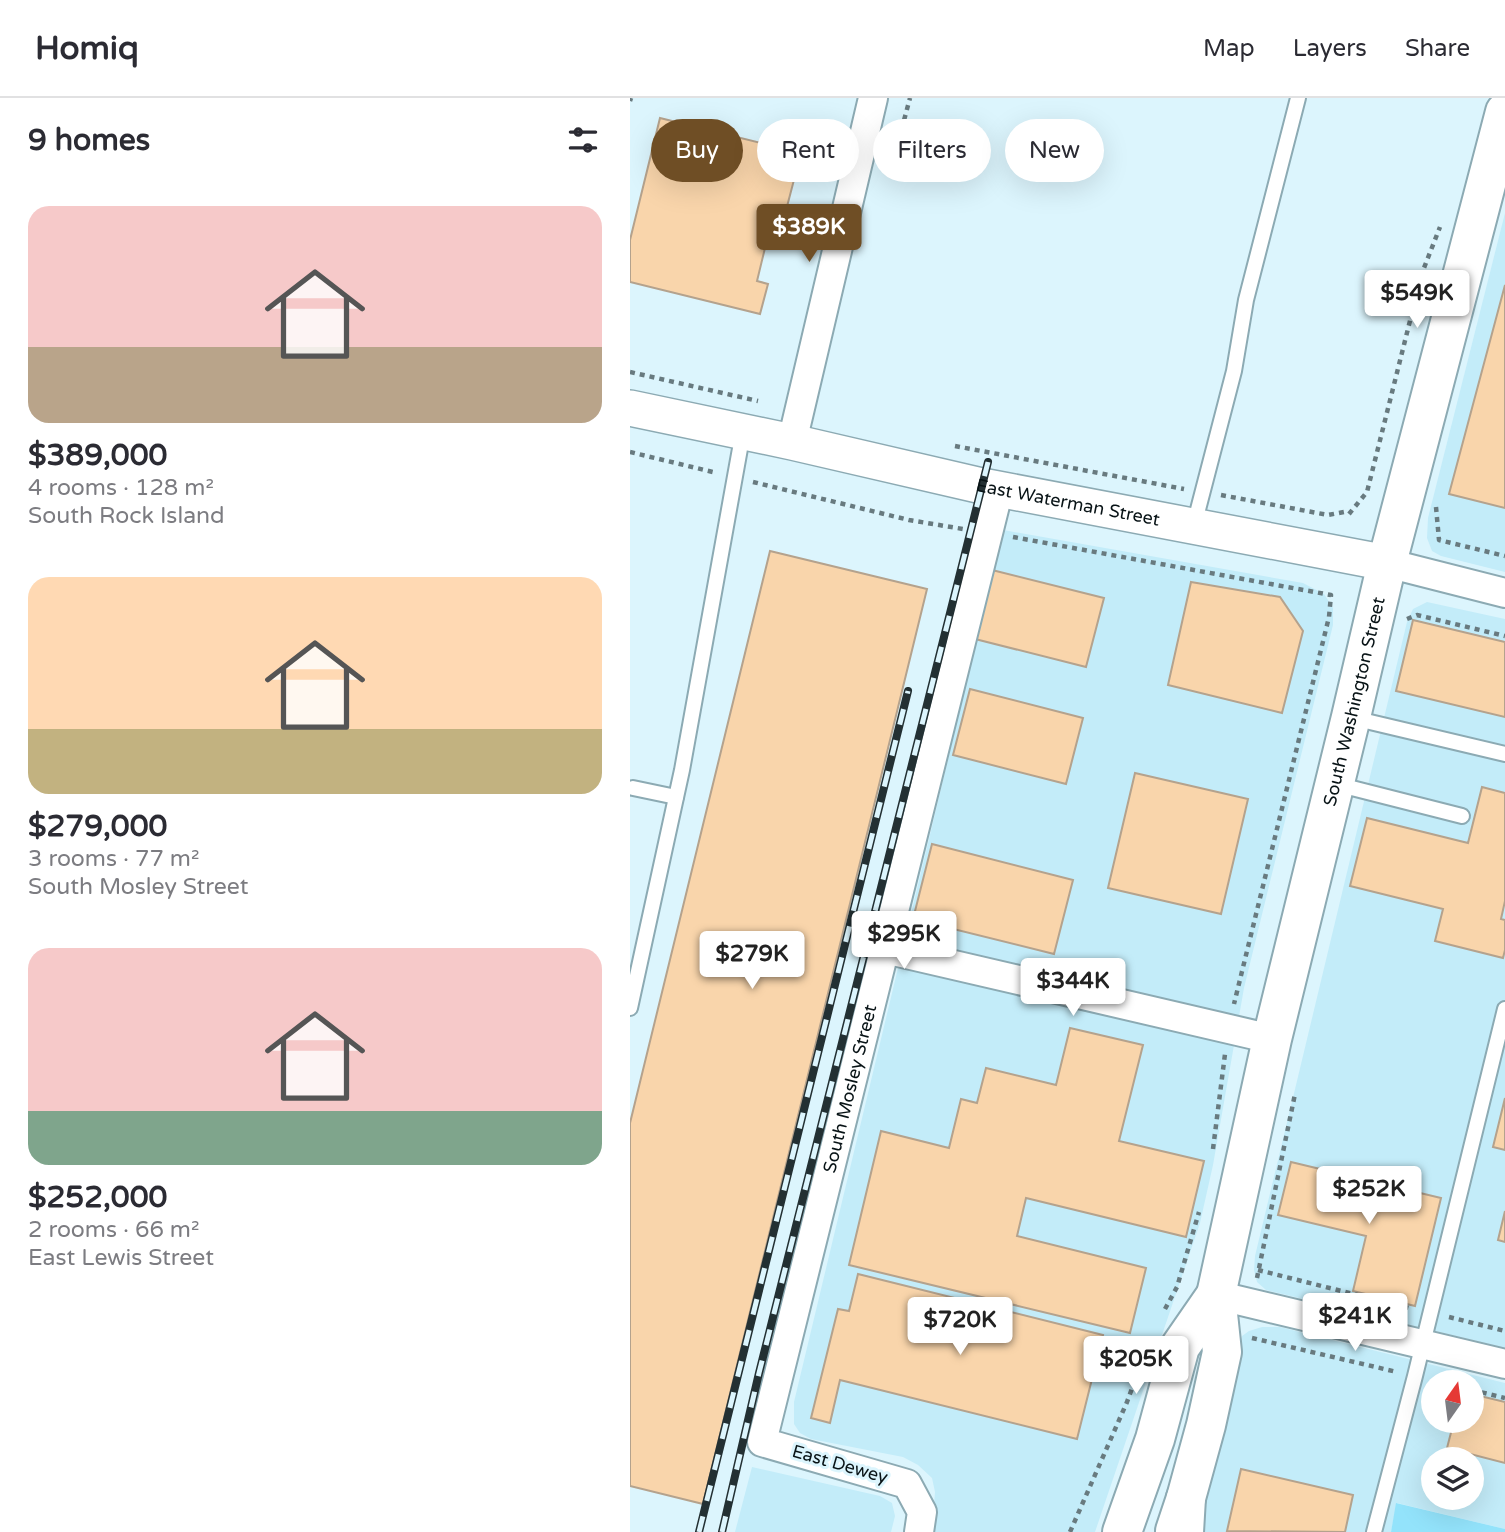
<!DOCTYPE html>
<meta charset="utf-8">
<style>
:root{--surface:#fff;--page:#f7f7f7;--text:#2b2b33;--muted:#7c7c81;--line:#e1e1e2;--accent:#6f4e25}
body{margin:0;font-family:"Varela Round",sans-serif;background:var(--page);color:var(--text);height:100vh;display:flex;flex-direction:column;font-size:26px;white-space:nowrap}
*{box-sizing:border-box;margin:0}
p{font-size:23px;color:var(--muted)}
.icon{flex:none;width:38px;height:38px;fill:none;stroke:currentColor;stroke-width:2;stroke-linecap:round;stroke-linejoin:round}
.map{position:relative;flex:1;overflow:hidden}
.side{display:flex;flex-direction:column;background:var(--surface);width:630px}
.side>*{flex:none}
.top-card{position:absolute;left:21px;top:21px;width:665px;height:63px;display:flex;gap:14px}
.needle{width:46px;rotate:14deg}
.fabs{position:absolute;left:791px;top:1272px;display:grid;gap:14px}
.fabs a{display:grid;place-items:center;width:63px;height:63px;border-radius:50%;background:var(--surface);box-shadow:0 7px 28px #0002;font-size:35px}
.price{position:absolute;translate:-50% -60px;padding:0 16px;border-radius:7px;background:#fff;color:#222;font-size:23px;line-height:46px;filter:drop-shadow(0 2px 4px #0008)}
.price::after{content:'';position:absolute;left:50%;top:42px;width:21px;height:16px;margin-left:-10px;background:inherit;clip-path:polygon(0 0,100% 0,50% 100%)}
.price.on{background:var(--accent);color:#fff}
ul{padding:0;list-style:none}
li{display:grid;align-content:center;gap:14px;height:371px;padding:0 28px}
li span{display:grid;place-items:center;height:217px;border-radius:21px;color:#555}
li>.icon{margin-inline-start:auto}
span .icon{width:126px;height:126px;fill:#fffc;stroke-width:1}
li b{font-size:30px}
h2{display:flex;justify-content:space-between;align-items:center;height:84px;padding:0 28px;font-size:30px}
.pill{padding:0 24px;border-radius:32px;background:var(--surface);box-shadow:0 7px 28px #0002;font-size:24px;line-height:63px}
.pill.on{background:var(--accent);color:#fff}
header{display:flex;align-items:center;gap:42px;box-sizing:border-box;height:98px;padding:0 35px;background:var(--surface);border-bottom:2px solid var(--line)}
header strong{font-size:33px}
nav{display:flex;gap:38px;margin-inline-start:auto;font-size:24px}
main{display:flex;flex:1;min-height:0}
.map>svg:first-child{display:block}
.built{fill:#c3ecf9;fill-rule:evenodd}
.green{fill:#93e3fb}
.building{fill:#f9d5ab;stroke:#b4a28d;stroke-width:2}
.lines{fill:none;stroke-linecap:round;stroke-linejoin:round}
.service-casing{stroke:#8caab3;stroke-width:18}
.minor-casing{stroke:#8caab3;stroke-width:32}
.tertiary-casing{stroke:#8caab3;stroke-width:38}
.secondary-casing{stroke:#8caab3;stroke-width:42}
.motorway-casing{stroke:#8caab3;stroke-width:42}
.path{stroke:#687a7f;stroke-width:4.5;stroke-dasharray:5 5;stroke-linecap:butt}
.service{stroke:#fff;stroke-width:14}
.minor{stroke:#fff;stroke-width:28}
.tertiary{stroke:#fff;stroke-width:35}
.secondary{stroke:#fff;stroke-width:38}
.motorway{stroke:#fff;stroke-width:38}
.rail-casing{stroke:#233033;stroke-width:8}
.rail{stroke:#dcf5fd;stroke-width:5;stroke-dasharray:16;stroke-linecap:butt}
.labels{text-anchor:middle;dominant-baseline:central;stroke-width:6;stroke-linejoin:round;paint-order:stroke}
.street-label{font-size:18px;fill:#081316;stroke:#dcf5fd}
</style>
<header>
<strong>Homiq</strong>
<nav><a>Map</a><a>Layers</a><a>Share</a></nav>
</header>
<main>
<section class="side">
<h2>9 homes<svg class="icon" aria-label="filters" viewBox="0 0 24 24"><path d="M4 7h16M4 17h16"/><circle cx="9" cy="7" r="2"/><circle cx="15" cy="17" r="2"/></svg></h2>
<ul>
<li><span style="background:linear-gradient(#f6c9c9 65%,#b9a48a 0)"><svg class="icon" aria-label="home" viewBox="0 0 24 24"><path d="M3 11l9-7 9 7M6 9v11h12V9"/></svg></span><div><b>$389,000</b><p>4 rooms · 128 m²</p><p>South Rock Island</p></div></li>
<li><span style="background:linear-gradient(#ffd9b3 70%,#c2b280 0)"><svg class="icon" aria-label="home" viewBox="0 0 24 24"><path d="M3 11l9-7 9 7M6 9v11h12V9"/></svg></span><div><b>$279,000</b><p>3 rooms · 77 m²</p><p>South Mosley Street</p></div></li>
<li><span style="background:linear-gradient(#f6c9c9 75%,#7fa58c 0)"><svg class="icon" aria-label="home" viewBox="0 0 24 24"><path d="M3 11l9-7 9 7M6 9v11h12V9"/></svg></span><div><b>$252,000</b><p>2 rooms · 66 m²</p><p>East Lewis Street</p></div></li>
</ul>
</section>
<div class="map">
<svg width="875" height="1434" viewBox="0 0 875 1434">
<rect width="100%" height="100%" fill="#dcf5fd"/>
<g class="built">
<polygon points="875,115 875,474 811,458 802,453 797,440 798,420"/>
<polygon points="373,432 673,485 694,496 703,510 703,527 614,890 583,1067 570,1125 465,1434 302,1434 305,1394 302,1380 288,1367 273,1359 181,1341 170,1335 164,1326 164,1304"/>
<polygon points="797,504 875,521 875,1250 636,1192 627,1184 624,1172 625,1158 777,524 783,511"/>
<path d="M 632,1229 L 650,1229 L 875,1285 L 875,1431 L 767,1405 L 761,1434 L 569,1434 L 612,1238 L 619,1233 ZM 803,1284 L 842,1284 L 842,1323 L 803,1323 ZM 803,1362 L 842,1362 L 842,1400 L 803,1400 Z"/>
<polygon points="122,1369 250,1398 262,1405 265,1418 261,1434 105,1434"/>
</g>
<polygon class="green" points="766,1405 875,1431 875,1434 761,1434"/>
<g class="building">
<polygon points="30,20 171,55 154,120 143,117 127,183 138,186 130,216 0,184 0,142"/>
<polygon points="875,187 875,410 819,396"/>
<polygon points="140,453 297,491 73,1406 0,1388 0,1025"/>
<polygon points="362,472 474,500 456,569 345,541"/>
<polygon points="561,484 650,499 673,533 652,615 538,587"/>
<polygon points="783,522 875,544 875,619 766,593"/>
<polygon points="340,591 453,620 436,686 323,657"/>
<polygon points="505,675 618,701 591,816 478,790"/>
<polygon points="852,689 875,695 875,803 871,821 875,822 875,852 873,860 805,843 813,811 720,788 737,720 838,745"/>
<polygon points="302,746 443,782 424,856 283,821"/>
<polygon points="440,930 513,947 489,1043 574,1063 556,1139 396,1100 387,1138 516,1170 500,1235 219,1167 251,1033 319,1050 331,1001 347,1005 356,970 426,987"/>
<polygon points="875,1000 875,1052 863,1049"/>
<polygon points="661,1064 811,1100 785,1208 723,1193 736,1138 648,1117"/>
<polygon points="875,1113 875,1144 868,1142"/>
<polygon points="228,1176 473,1237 447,1341 210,1282 200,1325 181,1320 208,1211 219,1213"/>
<polygon points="842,1296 875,1304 875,1365 817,1350 824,1323 842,1323"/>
<polygon points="611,1371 723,1397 715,1434 597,1433"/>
</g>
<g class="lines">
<defs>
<g id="service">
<polyline points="564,427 604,273 616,202 668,0"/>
<polyline points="723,620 875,656"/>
<polyline points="706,686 832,718"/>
<polyline points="3,690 46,699"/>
<polyline points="0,910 52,672 113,334"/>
<polyline points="744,1434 785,1278 875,911"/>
</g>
<g id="minor">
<polyline points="162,344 243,0"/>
<polyline points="757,465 875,495"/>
<polyline points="255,851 642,941"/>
<polyline points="586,1197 875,1266"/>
<path id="s1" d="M 289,1434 L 292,1414 L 277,1386 L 132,1344 L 369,391"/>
</g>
<g id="tertiary">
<path id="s2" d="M 0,310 L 162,344 L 352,388 L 757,465"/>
</g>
<g id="secondary">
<path id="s3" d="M 545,1433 L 556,1400 L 576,1327 L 592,1254 L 586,1197 L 642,941 L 721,619 L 757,465 L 875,14"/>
<polyline points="492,1434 525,1341 550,1249 586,1197"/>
</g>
<polyline id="motorway" points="554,1434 556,1400"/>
</defs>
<use href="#service" class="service-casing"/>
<use href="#minor" class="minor-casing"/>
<use href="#tertiary" class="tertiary-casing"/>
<use href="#secondary" class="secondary-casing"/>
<use href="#motorway" class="motorway-casing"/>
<g class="path">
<polyline points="0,3 1,0"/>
<polyline points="269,41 280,0"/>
<polyline points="0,274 128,303"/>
<polyline points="325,348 554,391"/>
<polyline points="0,354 87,375"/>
<polyline points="123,384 279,422 333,431"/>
<polyline points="591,397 698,417 714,414"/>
<polyline points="806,409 809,442 875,458"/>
<polyline points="719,416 737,394 792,175 810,129"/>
<polyline points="383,439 701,497 699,519 604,906"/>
<polyline points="777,521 787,517 875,538"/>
<polyline points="583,1051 595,956"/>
<polyline points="628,1172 783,1211"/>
<polyline points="627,1180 665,996"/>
<polyline points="535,1211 547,1189 569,1114"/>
<polyline points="819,1219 875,1233"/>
<polyline points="622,1240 767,1274"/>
<polyline points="842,1292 875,1300"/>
<polyline points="440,1434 497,1304 508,1274"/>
</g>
<use href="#service" class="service"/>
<use href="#minor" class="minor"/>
<use href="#tertiary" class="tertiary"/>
<use href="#secondary" class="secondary"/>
<use href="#motorway" class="motorway"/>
<defs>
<g id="rail">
<polyline points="69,1434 278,593"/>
<polyline points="92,1434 129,1275 358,364"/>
</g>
</defs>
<use href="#rail" class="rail-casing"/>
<use href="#rail" class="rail"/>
</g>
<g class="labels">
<g class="street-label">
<text stroke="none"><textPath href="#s2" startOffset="448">East Waterman Street</textPath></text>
<text stroke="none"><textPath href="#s3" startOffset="852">South Washington Street</textPath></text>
<text stroke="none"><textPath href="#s1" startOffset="567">South Mosley Street</textPath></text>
<text transform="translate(210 1366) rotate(16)">East Dewey</text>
</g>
</g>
</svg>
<div class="fabs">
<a><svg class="needle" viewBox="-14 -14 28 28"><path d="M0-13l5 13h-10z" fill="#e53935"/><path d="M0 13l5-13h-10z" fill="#7c7c81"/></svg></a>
<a><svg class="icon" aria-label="layers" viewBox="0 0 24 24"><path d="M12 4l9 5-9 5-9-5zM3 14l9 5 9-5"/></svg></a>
</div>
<b class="price on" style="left:179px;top:166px">$389K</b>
<b class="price" style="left:787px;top:232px">$549K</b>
<b class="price" style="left:274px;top:873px">$295K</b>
<b class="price" style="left:122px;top:893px">$279K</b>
<b class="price" style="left:443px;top:920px">$344K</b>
<b class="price" style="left:739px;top:1128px">$252K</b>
<b class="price" style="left:725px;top:1255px">$241K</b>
<b class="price" style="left:330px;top:1259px">$720K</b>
<b class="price" style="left:506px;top:1298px">$205K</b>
<div class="top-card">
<a class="pill on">Buy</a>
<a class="pill">Rent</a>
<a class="pill">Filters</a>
<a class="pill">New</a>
</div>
</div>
</main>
